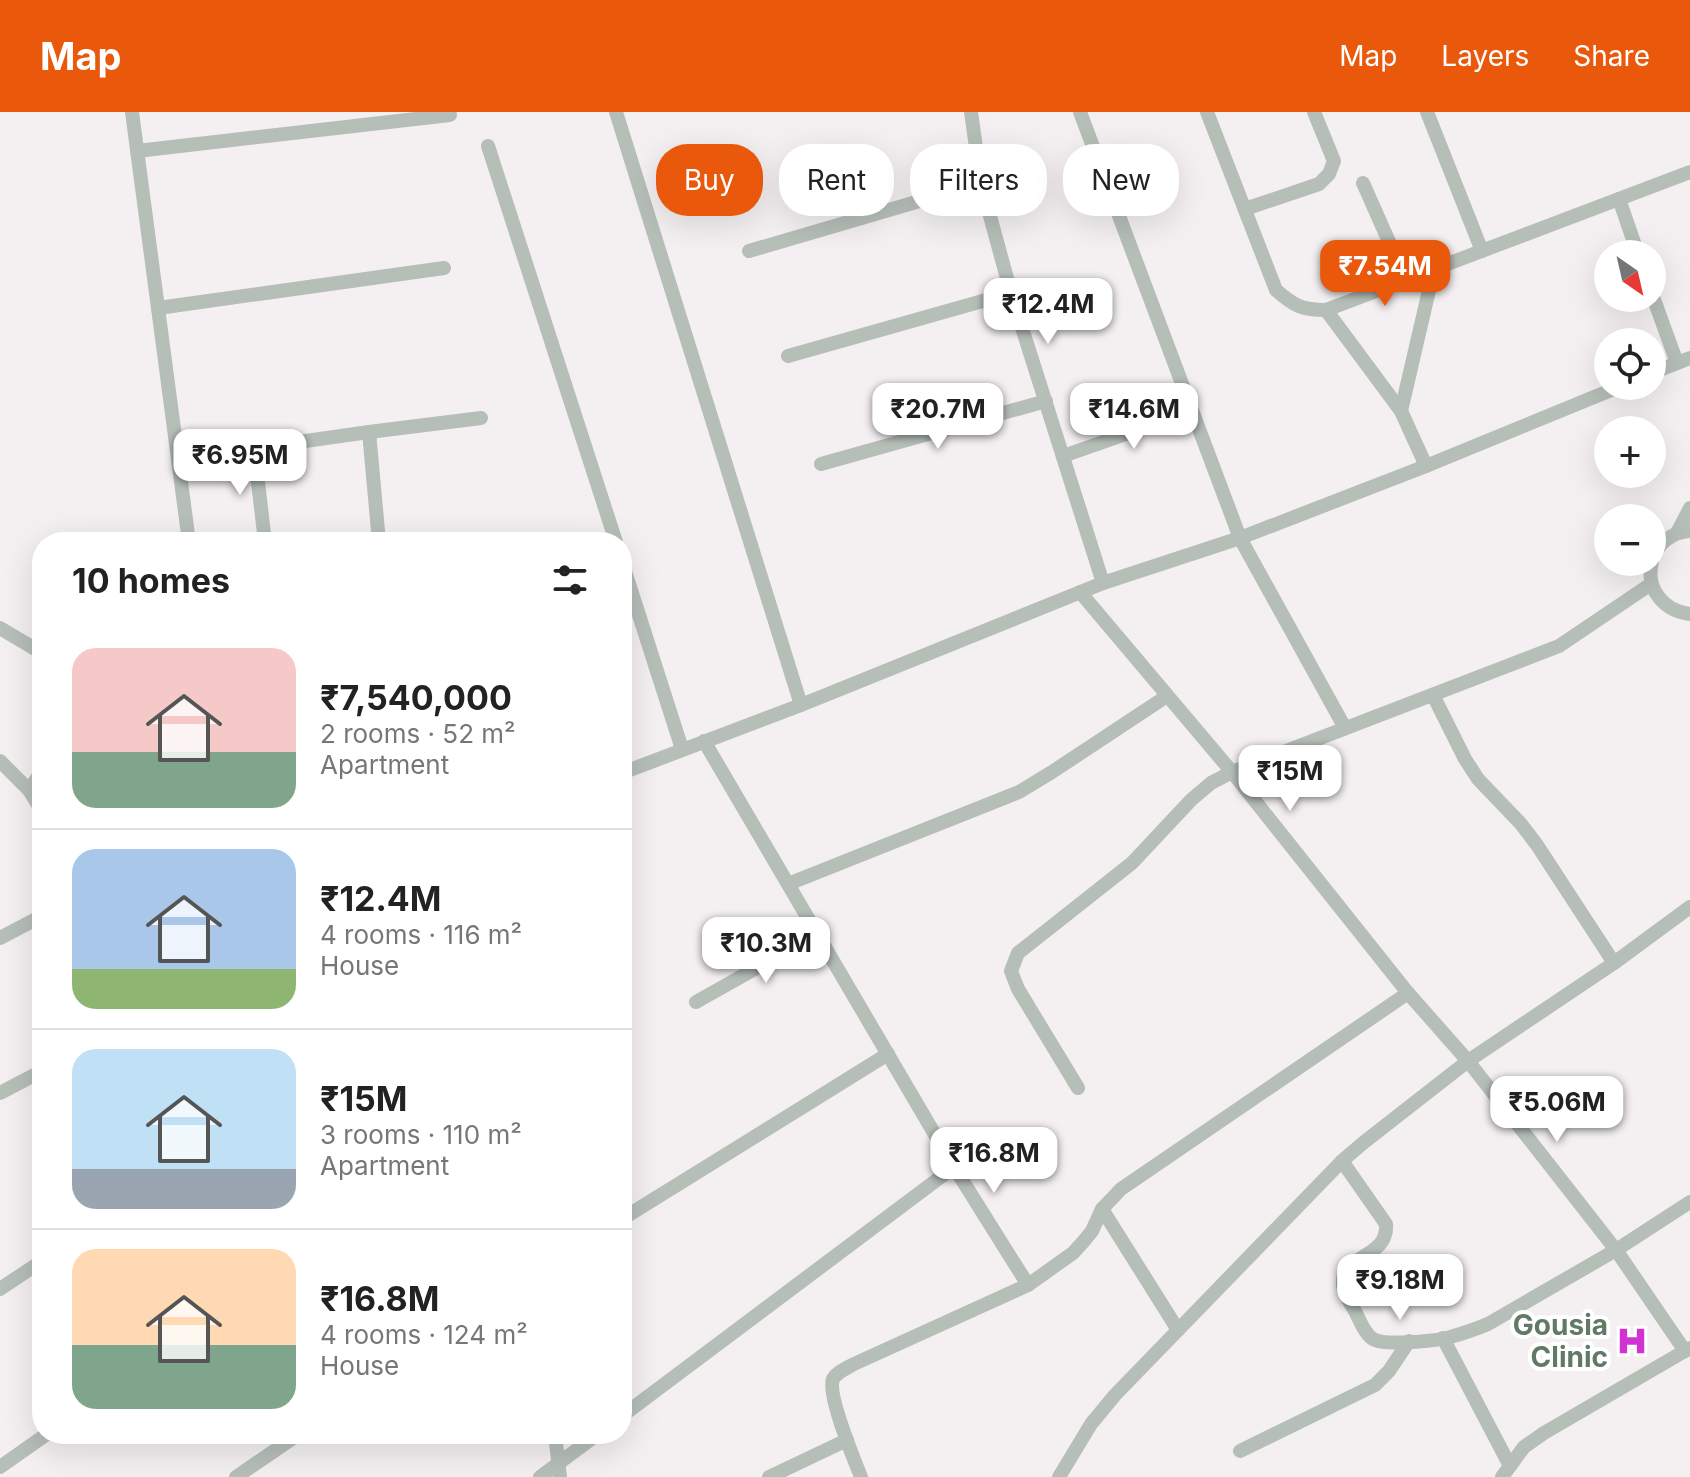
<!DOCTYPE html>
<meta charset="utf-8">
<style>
:root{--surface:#fff;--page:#f2f2f2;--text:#222;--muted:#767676;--line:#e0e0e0;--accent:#ea580c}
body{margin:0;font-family:Inter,sans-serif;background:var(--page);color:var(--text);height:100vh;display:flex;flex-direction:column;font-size:30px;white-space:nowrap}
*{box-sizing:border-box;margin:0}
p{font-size:26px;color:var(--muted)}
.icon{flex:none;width:44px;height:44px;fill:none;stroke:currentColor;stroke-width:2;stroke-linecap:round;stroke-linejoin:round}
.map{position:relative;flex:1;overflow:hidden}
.sheet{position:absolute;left:32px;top:420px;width:600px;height:912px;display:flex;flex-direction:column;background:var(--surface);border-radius:32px;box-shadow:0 8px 32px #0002}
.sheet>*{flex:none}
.banner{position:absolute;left:656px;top:32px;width:760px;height:72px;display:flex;gap:16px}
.needle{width:52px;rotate:146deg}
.buttons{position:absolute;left:1594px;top:128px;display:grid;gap:16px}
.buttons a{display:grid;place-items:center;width:72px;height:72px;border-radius:50%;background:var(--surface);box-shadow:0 8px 32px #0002;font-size:40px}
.price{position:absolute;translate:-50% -68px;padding:0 18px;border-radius:16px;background:#fff;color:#222;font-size:26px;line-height:52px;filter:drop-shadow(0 2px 4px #0008)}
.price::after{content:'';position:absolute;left:50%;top:48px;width:24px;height:18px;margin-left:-12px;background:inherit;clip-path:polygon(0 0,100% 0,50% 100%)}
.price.current{background:var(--accent);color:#fff}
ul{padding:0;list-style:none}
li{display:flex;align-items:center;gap:24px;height:200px;padding:0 40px}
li+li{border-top:2px solid var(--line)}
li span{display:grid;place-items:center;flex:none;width:224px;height:160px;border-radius:24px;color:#555}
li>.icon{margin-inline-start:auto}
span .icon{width:96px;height:96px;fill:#fffc;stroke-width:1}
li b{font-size:34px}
h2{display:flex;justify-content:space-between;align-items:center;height:96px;padding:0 40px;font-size:34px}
.pill{padding:0 28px;border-radius:32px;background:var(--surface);box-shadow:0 8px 32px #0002;font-size:28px;line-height:72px}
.pill.current{background:var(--accent);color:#fff}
header{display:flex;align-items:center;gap:48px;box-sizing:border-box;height:112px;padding:0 40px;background:var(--accent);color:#fff}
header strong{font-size:38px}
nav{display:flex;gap:44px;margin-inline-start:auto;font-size:28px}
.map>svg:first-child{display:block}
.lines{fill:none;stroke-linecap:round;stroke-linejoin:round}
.minor{stroke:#b6beb8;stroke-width:14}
.labels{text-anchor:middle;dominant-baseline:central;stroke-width:8;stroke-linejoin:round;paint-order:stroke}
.poi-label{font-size:28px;font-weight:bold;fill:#617a66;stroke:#fff;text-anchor:end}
</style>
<header>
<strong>Map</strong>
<nav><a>Map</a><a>Layers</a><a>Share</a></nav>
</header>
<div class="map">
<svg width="1690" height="1365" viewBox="0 0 1690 1365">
<rect width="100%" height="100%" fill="#f4f0f1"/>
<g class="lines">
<g class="minor">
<polyline points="132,0 189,430"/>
<polyline points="616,0 801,593"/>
<polyline points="971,0 981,71 1011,181 1103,471"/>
<polyline points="1080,0 1240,426 1345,616"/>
<path d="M 1207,0 L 1276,178 C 1294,194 1302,198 1326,198 L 1690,60"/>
<polyline points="1427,0 1482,139"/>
<polyline points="488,34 616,430"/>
<polyline points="137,39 450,3"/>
<polyline points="1363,71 1406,168"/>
<polyline points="1619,87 1638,142"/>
<polyline points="1245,97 1319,72 1329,62 1334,49 1314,0"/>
<polyline points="749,139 981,71"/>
<polyline points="1652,182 1677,251"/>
<polyline points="158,196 444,156"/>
<polyline points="1326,198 1401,299 1426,354"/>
<polyline points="788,244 1011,181"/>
<polyline points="1652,261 1690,246"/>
<polyline points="1401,299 1434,157"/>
<polyline points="369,320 379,430"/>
<polyline points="254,336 265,430"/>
<polyline points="1063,344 1192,299"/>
<polyline points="178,347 369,320 481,306"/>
<polyline points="821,352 1046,289"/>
<polyline points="1678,419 1690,396"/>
<path d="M 1652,448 C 1658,431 1672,420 1690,419"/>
<polyline points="622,450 682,637"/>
<path d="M 1652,450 C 1645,477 1664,499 1690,502"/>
<polyline points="1080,480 1232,660 1408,881 1468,949 1616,1138 1685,1239"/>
<polyline points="0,516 42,541"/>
<polyline points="1433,583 1465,647 1478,667 1521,712 1537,733 1614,851"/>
<polyline points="704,629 954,1055 1028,1173 1073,1141 1083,1130 1092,1119 1102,1097 1121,1077 1408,881"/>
<polyline points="0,649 29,678 42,699"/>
<polyline points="622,661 801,593 1103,471 1240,426 1426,354 1621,274"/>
<polyline points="29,678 42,659"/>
<polyline points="788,772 1019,680 1052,660 1167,584"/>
<polyline points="0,826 42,804"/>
<polyline points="696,890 817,822"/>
<polyline points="1078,976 1018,877 1011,859 1018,841 1132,751 1191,688 1211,671 1232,660 1559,534 1651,472"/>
<polyline points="0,981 42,959"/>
<path d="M 1342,1049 L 1386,1112 C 1389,1147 1340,1142 1343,1173 C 1344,1183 1351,1192 1356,1201 C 1360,1209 1365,1222 1373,1227 C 1384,1234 1432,1229 1447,1226 C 1461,1222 1474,1218 1488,1212 L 1616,1138 L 1690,1090"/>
<polyline points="1102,1097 1178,1218"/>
<polyline points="622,1107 888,942"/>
<polyline points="0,1177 42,1149"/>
<polyline points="1443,1226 1510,1354"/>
<polyline points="622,1304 954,1055"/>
<polyline points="555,1322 560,1365"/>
<polyline points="1240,1339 1375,1273 1389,1259 1409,1229"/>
<polyline points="0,1355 47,1322"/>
<polyline points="236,1365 299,1322"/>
<polyline points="540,1365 598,1322"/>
<polyline points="769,1365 847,1328"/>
<path d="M 861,1365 C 854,1347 827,1283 833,1267 C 837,1260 847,1256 854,1252 L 1028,1173"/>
<polyline points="1059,1365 1091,1312 1115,1283 1342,1049 1363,1031 1468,949 1614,851 1690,795"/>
<polyline points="1502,1365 1524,1335 1544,1321 1690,1236"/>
</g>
</g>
<defs>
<symbol id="hospital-bare" viewBox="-9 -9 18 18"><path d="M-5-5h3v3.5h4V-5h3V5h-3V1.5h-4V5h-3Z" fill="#d232cf" stroke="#fff" stroke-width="2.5" paint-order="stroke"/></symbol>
</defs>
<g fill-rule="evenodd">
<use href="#hospital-bare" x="1610" y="1207" width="44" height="44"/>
</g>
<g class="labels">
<g class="poi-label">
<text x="1608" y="1213">Gousia<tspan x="1608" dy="32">Clinic</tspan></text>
</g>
</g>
</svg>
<div class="buttons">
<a><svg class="needle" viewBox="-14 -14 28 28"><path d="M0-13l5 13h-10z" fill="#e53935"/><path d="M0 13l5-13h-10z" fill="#767676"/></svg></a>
<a><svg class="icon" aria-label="locate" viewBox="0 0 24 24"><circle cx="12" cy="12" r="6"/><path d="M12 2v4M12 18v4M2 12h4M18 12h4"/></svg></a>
<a>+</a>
<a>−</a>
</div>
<b class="price current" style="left:1385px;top:196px">₹7.54M</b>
<b class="price" style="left:1048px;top:234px">₹12.4M</b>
<b class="price" style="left:938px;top:339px">₹20.7M</b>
<b class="price" style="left:1134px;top:339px">₹14.6M</b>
<b class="price" style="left:240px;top:385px">₹6.95M</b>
<b class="price" style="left:1290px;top:701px">₹15M</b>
<b class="price" style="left:766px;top:873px">₹10.3M</b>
<b class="price" style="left:1557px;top:1032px">₹5.06M</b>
<b class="price" style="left:994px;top:1083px">₹16.8M</b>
<b class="price" style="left:1400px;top:1210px">₹9.18M</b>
<div class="banner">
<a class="pill current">Buy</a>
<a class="pill">Rent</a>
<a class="pill">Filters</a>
<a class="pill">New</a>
</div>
<section class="sheet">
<h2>10 homes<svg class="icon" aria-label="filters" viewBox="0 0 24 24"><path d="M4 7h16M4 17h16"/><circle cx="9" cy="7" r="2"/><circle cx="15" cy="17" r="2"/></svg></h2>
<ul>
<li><span style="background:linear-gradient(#f6c9c9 65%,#7fa58c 0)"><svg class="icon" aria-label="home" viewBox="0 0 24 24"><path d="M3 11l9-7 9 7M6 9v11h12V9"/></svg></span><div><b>₹7,540,000</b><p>2 rooms · 52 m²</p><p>Apartment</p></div></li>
<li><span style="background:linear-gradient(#a9c7e8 75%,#8fb573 0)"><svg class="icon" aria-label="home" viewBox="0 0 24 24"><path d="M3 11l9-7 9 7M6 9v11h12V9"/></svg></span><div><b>₹12.4M</b><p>4 rooms · 116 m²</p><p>House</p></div></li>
<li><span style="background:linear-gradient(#bfe0f5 75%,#9aa5b1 0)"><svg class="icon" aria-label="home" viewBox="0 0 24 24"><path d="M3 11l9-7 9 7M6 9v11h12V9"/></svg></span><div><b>₹15M</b><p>3 rooms · 110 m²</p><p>Apartment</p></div></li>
<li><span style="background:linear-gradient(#ffd9b3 60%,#7fa58c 0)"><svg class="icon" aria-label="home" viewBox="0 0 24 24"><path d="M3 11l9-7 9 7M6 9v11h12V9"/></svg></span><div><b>₹16.8M</b><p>4 rooms · 124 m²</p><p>House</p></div></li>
</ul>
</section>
</div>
